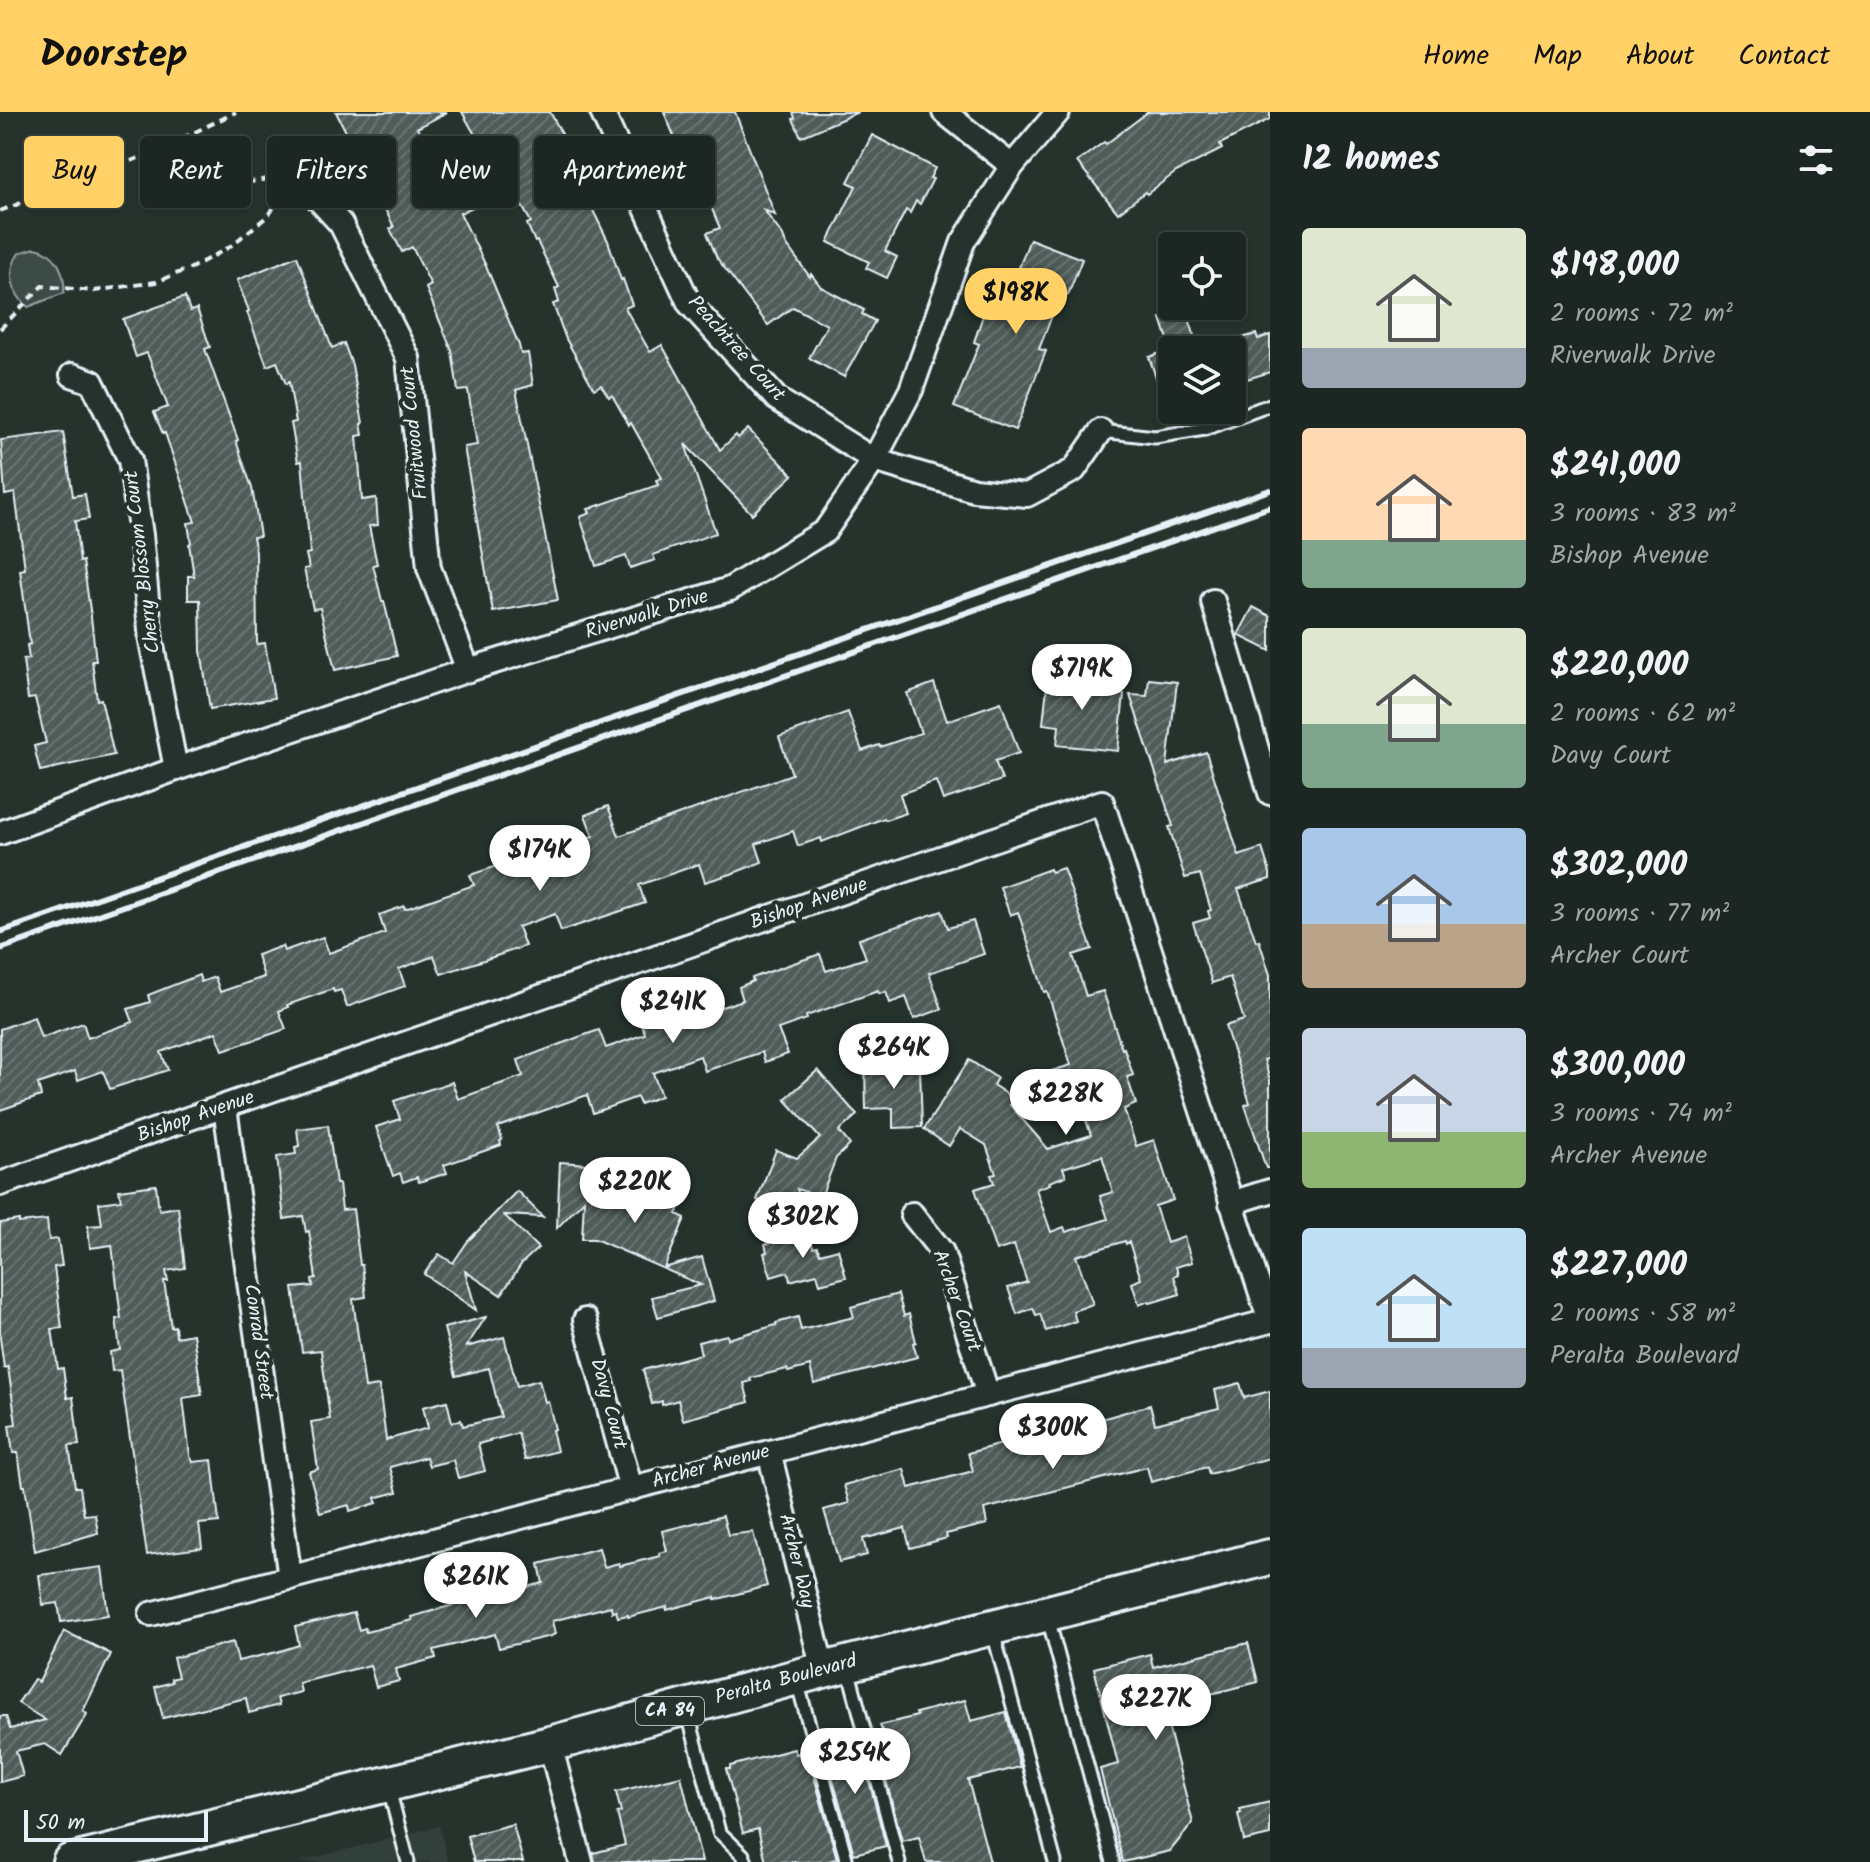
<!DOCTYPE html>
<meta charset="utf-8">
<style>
:root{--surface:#1c2622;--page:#29322f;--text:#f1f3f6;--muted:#a0a5a5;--line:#3a4340;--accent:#ffd166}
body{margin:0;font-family:Kalam,sans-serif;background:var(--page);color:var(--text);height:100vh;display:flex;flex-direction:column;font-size:30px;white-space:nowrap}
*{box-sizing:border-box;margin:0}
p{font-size:26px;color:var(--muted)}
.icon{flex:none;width:44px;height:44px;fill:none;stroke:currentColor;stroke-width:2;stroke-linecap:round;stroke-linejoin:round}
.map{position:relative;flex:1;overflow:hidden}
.side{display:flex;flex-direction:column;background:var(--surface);width:600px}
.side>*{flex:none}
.top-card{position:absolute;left:24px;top:24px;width:760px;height:72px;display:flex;gap:16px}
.fabs{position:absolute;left:1158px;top:120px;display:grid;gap:16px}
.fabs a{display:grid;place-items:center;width:88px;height:88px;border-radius:8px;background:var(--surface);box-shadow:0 2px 6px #0004,0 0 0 2px var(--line);font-size:40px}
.scale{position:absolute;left:24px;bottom:20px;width:184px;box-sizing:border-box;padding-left:8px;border:4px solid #e8f1f8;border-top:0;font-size:22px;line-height:28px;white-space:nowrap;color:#e8f1f8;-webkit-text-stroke:6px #26332d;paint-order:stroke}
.price{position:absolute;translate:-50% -68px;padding:0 18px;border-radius:28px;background:#fff;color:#222;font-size:26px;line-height:52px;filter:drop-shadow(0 2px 4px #0008)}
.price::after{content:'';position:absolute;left:50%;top:48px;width:24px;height:18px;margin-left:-12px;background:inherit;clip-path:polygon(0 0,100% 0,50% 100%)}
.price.current{background:var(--accent);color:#111}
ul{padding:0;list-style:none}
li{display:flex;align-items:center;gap:24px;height:200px;padding:0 32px}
li span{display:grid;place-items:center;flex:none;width:224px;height:160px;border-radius:8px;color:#555}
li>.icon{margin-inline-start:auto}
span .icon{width:96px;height:96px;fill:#fffc;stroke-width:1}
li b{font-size:34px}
h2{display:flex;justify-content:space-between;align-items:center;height:96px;padding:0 32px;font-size:34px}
.tag{padding:0 28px;border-radius:8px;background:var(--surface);box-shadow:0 2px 6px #0004,0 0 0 2px var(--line);font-size:28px;line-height:72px}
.tag.current{background:var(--accent);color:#111}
header{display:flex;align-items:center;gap:48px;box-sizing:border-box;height:112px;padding:0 40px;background:var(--accent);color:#111}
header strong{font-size:38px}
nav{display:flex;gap:44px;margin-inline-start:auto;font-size:28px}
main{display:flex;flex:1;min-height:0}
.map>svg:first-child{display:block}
.built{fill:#333f3a}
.park{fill:#3e4b47;stroke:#939ea0;stroke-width:2}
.building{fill:url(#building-hatch);stroke:#e8f1f8;stroke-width:2;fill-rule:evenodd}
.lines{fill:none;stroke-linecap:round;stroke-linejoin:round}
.service-casing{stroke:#e8f1f8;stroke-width:17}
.minor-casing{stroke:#e8f1f8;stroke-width:28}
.primary-casing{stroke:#e8f1f8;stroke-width:40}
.path{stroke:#e8f1f8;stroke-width:4;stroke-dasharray:8 6;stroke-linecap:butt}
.service{stroke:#26332d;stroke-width:11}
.minor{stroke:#26332d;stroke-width:22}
.primary{stroke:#26332d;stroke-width:34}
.rail{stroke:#e8f1f8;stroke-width:6}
.labels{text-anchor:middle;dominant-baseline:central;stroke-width:8;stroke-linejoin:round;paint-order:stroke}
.shield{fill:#26332d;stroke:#aeb8bb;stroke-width:2}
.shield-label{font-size:18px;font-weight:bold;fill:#e8f1f8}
.street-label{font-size:20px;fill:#e8f1f8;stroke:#26332d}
</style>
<header>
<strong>Doorstep</strong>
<nav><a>Home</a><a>Map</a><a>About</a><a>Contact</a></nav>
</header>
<main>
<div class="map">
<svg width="1270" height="1750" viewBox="0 0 1270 1750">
<defs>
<pattern id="building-hatch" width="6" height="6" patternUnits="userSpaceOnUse" patternTransform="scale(2)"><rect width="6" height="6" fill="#505c59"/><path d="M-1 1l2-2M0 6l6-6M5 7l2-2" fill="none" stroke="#697472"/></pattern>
</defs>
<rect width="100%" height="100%" fill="#26332d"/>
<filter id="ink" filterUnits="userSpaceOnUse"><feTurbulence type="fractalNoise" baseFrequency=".0125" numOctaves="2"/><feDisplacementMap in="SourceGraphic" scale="16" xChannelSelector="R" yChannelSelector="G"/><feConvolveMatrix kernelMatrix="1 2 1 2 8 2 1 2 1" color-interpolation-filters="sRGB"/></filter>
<g filter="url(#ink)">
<polygon class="built" points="439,1714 448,1750 298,1750"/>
<path class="park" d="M 35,136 C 56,139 66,161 64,181 L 28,195 C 12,182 6,159 19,141 Z"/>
<g class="building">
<polygon points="336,0 447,0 417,16 431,41 428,43 451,85 498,63 462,0 550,0 571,39 561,45 583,85 586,84 608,129 621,168 623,167 632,193 625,196 650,240 662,233 720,338 736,323 738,326 748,317 793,363 752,402 685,332 716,421 653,443 655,448 630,456 626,444 596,454 580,405 590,401 588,397 658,373 656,368 662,366 631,311 629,313 612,283 609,285 601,273 594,277 566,227 553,192 559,190 555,177 559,175 537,129 535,130 527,112 531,110 512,76 506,78 500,67 506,79 460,101 486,154 519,233 521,242 528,241 533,273 516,278 558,488 493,500 464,335 477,333 468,278 458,279 452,239 426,176 431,173 412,135 402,140 390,117 394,115"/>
<polygon points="664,0 735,0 775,103 764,98 783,124 786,132 810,165 811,162 821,175 864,198 862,202 875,209 844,265 809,246 827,213 793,195 768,213 717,146 707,121 720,116 704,78 698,81"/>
<polygon points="793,0 858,0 801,25 793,7 795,6"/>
<polygon points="1148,0 1270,0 1270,7 1220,32 1222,37 1176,60 1147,82 1145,80 1118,101 1077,50 1104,30 1106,32"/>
<polygon points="872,23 935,56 930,66 933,67 920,92 916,89 910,101 906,98 885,139 897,145 887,166 866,156 869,150 828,130 856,74 848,70"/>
<polygon points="1030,127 1082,147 1068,183 1064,182 1060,192 1057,191 1039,237 1046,239 1015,318 954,295 979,232 974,230 991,180 1007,187"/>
<polygon points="297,144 332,236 344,231 352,253 363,311 361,312 363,323 357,324 362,388 376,386 378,413 369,414 377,452 373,453 382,489 384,489 397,544 335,558 320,496 313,497 304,457 309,456 306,442 310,441 302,349 298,350 291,311 296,310 289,270 286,272 277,250 267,254 247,200 249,199 237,168"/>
<polygon points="185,185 190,199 197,197 210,235 205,237 238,328 236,329 252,376 260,424 253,425 256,440 257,532 265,531 274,586 210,597 201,539 200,488 188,488 188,464 194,464 189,432 191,431 188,411 195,410 165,321 163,322 154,300 168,295 147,241 136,245 123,207"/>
<polygon points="1186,197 1197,232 1178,238 1172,238 1172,303 1169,303 1149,245 1171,237 1161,206"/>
<polygon points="1256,222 1258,227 1270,223 1270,260 1247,267 1235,228"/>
<polygon points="63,320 73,384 85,382 89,407 75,409 80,450 83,449 91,505 96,549 92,549 97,588 101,587 114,643 40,659 34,634 46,631 35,586 28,587 23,548 29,547 27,533 30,532 20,458 25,457 15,381 5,383 1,328"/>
<polygon points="1253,495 1270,504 1270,539 1238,523"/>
<polygon points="1049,556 1083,560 1081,577 1124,582 1118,639 1057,633 1059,614 1043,612"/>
<polygon points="1149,567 1177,570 1167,653 1206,640 1239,744 1262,736 1270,761 1270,767 1238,777 1256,829 1259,828 1270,863 1270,946 1264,948 1270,968 1270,1056 1266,1056 1245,993 1250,991 1225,914 1244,908 1230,865 1212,871 1193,811 1210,806 1208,799 1211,798 1200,762 1185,766 1169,715 1173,714 1130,583 1147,584"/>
<polygon points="934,571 947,609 1001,590 1019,641 995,649 1002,668 943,688 936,669 900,682 906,701 885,708 884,706 822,730 821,726 798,734 793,719 756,732 762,750 731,762 705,770 699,752 639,773 645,791 561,819 555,802 518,815 525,834 499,843 441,862 434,844 399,857 405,874 347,895 341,878 334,880 333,877 287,893 288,895 279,899 286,917 260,926 223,938 216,920 161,940 168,958 110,977 103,959 78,968 75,959 38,972 41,984 0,998 0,917 34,905 41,926 83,911 88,926 133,910 128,897 150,890 148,883 199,863 201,870 215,865 220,880 264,865 257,843 282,834 284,839 323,825 329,841 385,821 379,803 404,794 405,797 474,773 470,763 544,738 545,741 593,724 585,703 608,694 619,724 792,662 779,625 848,600 862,639 879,633 880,635 921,621 907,581"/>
<path d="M 1063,756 L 1092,837 L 1073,843 L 1086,884 L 1103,879 L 1122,937 L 1124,936 L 1133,963 L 1127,965 L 1136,992 L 1124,997 L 1136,1034 L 1154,1028 L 1173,1088 L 1155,1094 L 1167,1131 L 1184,1125 L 1192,1150 L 1176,1155 L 1178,1162 L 1174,1164 L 1180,1182 L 1150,1191 L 1149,1189 L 1139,1193 L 1132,1171 L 1141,1167 L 1129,1130 L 1126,1132 L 1125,1129 L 1076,1144 L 1093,1192 L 1073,1199 L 1076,1209 L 1046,1219 L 1040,1202 L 1036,1203 L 1033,1196 L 1017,1202 L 1008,1176 L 1027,1170 L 1014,1133 L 996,1139 L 975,1077 L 994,1071 L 991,1063 L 996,1062 L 986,1033 L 960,1017 L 949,1034 L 924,1017 L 969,948 L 997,966 L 993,973 L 1019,990 L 1010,993 L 1048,1037 L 1091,1023 L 1074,972 L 1046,981 L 1042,970 L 1042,962 L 1071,953 L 1047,879 L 1044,880 L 1018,800 L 1010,803 L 1000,775 L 1050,757 L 1051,760 ZM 1102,1044 L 1113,1080 L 1100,1084 L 1108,1107 L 1066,1120 L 1064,1115 L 1051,1120 L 1036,1077 L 1050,1072 L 1049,1070 L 1066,1064 L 1063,1056 Z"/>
<polygon points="942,799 948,816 973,809 984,842 929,861 942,897 914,907 906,885 890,891 886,880 879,882 878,879 806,904 807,907 778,917 788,942 765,950 762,940 705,959 700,944 653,961 661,984 640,992 637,985 593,1001 587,983 498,1015 502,1028 500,1029 501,1033 444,1053 447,1061 419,1070 417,1065 403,1070 400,1061 393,1064 376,1015 400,1007 394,989 452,970 458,987 523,964 518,948 579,925 599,918 606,936 645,922 639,904 666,894 697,884 703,901 743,888 739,875 753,869 752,866 788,853 820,842 826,859 866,846 859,827"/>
<polygon points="867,944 894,944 894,957 920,956 922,1015 893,1016 893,996 866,997 865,958 868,958"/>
<polygon points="818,958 857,1003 839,1019 850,1033 836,1046 821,1085 797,1077 805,1107 757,1088 776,1038 797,1046 820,1026 785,987"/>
<polygon points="328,1013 336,1072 339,1072 342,1098 353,1097 360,1153 362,1153 366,1185 353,1187 365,1276 379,1274 386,1328 428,1316 423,1295 447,1289 452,1310 461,1308 463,1314 501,1305 489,1256 456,1264 444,1216 486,1205 466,1235 504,1225 517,1274 539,1268 545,1290 548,1289 555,1317 552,1318 557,1339 525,1348 518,1321 478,1332 485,1359 458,1366 453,1348 429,1354 426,1345 390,1355 397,1380 375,1386 377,1391 350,1399 349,1393 320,1401 309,1360 318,1357 311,1310 330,1307 321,1238 302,1240 293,1176 313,1174 312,1167 316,1166 309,1119 306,1120 303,1104 284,1107 277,1045 296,1042 295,1035 299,1034 297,1017"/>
<polygon points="560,1050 587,1052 586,1069 627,1071 634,1055 684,1076 678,1091 681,1092 677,1102 685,1106 664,1156 702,1145 714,1189 658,1205 652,1185 701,1173 595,1127 582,1127 584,1088 557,1116"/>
<polygon points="156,1073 159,1098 178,1095 185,1156 166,1159 168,1169 164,1169 171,1215 175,1214 176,1225 193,1222 202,1283 183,1286 190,1344 193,1350 212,1348 219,1410 199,1412 202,1436 147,1443 120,1258 112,1259 110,1240 120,1238 116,1207 121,1206 112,1133 90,1136 88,1114 102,1113 99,1091 121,1088 119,1078"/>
<polygon points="517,1079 543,1105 504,1103 538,1136 522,1151 501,1183 465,1159 476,1198 424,1162 439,1142 453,1151 468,1129"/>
<polygon points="19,1108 19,1111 47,1108 49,1128 58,1127 62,1154 54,1155 62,1216 52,1217 58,1257 63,1256 67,1286 73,1285 79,1333 69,1334 75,1375 80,1375 84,1403 95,1402 98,1421 35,1439 25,1374 23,1374 18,1341 13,1341 9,1313 16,1312 8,1255 4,1256 0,1226 0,1111"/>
<polygon points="809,1120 813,1136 817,1135 820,1142 838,1137 846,1165 820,1172 817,1162 790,1169 788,1160 771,1165 764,1141 767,1140 765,1132"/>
<polygon points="898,1182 904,1204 909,1202 916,1230 913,1231 917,1245 814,1272 810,1254 788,1260 787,1257 750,1266 751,1269 744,1271 749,1290 683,1308 678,1288 662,1293 662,1289 652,1292 643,1258 701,1242 698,1230 727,1223 728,1227 776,1213 776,1211 798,1205 801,1218 854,1205 851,1195"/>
<polygon points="1240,1271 1244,1286 1270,1279 1270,1346 1209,1362 1207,1355 1151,1370 1147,1355 984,1397 987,1412 946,1422 947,1426 910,1436 905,1416 863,1427 867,1443 839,1450 824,1398 849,1391 844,1373 904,1357 909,1376 917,1374 973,1359 968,1341 994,1334 1028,1326 1032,1344 1095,1328 1091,1310 1150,1293 1155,1312 1219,1296 1215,1278"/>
<polygon points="723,1404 728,1423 753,1420 767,1474 715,1488 715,1485 667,1498 667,1495 628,1505 628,1503 618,1505 616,1499 612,1500 611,1494 552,1509 555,1522 551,1524 499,1536 495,1522 434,1538 436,1546 396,1557 399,1569 376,1575 370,1553 299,1571 301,1580 277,1586 279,1593 249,1601 246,1586 163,1606 155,1575 172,1570 171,1567 178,1565 173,1546 233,1530 238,1549 277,1540 299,1533 295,1515 354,1501 359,1518 365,1516 366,1520 412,1508 411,1505 464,1490 459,1472 480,1467 484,1486 543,1471 539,1452 599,1436 604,1455 619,1451 620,1454 660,1444 659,1441 667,1439 662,1419"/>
<polygon points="102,1455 108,1503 61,1510 58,1491 43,1493 39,1463"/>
<polygon points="64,1519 111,1542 83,1599 87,1602 62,1643 45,1632 16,1639 23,1664 0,1670 0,1604 6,1604 10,1617 45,1608 18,1591 34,1567 39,1570"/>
<polygon points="1248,1531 1258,1570 1163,1594 1193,1711 1170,1739 1123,1750 1100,1657 1118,1652 1094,1556 1150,1542 1153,1555"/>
<polygon points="965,1588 971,1609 1006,1600 1020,1655 968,1668 990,1750 926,1750 919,1725 902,1729 874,1622 882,1619 880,1613 917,1604 916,1601"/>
<polygon points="858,1626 886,1734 854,1742 824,1635"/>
<polygon points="794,1637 796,1642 807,1639 837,1747 824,1750 766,1750 758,1717 743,1721 726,1657 730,1657 730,1654"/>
<polygon points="681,1664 702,1750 595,1750 593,1741 625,1733 617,1701 621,1700 616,1680"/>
<polygon points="1270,1690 1270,1723 1244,1729 1238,1702 1241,1701 1240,1697"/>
<polygon points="513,1712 523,1750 474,1750 467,1724"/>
</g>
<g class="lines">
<defs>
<g id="service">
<polyline points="1101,319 1155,325 1205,317 1270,293"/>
<polyline points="1048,1506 1113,1750"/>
<polyline points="993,1520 1055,1750"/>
<polyline points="848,1556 899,1750"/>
<polyline points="797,1569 847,1750"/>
<polyline points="687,1598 719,1720 743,1743 746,1750"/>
<polyline points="389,1677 408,1750"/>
</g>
<g id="minor">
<polyline points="602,0 689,191 777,287 874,348 974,378 1027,383 1074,358 1101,319"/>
<polyline points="944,0 1012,54"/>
<polyline points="295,62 341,112 408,246 429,456 468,558"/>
<polyline points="72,263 92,270 130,348 141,423 151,529 176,657"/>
<polyline points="1213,489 1270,681"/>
<polyline points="0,721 176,657 468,558 730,477 825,419 874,348 911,278 963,130 1012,54 1058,0"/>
<polyline points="225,995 290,1466"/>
<polyline points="0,1072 1102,690 1270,1209"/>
<polyline points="1231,1091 1270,1079"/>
<polyline points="912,1102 942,1140 988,1283"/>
<polyline points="585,1208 631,1377"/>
<polyline points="769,1340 823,1558"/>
<polyline points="151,1502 1270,1209"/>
<polyline points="550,1632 581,1750"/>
</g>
<polyline id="primary" points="70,1750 550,1632 823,1558 1270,1445"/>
</defs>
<use href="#service" class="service-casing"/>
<use href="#minor" class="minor-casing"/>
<use href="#primary" class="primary-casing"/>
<g class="path">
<polyline points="152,41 173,72 210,77 273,66"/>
<polyline points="0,99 152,41 236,0"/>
<polyline points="0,217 42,174 94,179 156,170 191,156 228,136 269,103 283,81"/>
</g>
<use href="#service" class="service"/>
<use href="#minor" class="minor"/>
<use href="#primary" class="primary"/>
<g class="rail">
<polyline points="0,820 1270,378"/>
<polyline points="0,837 1270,395"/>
</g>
</g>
</g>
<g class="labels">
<rect class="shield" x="636" y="1585" width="68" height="28" rx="6"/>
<g class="shield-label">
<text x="670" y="1599">CA 84</text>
</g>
<g class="street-label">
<text transform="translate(736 237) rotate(48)">Peachtree Court</text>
<text transform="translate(415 321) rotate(-96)">Fruitwood Court</text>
<text transform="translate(143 450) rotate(-97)">Cherry Blossom Court</text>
<text transform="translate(647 503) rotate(-17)">Riverwalk Drive</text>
<text transform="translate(809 792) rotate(-19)">Bishop Avenue</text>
<text transform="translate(196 1005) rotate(-19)">Bishop Avenue</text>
<text transform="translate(956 1189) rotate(70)">Archer Court</text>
<text transform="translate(258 1230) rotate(82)">Conrad Street</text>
<text transform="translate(608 1292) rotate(75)">Davy Court</text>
<text transform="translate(711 1355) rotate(-15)">Archer Avenue</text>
<text transform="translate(796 1449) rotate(76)">Archer Way</text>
<text transform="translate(786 1568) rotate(-15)">Peralta Boulevard</text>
</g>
</g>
</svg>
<div class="fabs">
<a><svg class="icon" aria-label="locate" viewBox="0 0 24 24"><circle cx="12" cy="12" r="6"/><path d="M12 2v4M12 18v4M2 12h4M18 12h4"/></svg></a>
<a><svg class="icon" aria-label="layers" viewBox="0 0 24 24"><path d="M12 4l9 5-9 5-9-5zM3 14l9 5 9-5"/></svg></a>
</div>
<div class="scale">50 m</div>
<b class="price current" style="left:1016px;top:224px">$198K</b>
<b class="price" style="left:1082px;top:600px">$719K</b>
<b class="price" style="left:540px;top:781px">$174K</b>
<b class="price" style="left:673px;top:933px">$241K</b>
<b class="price" style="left:894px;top:979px">$264K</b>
<b class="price" style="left:1066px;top:1025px">$228K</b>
<b class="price" style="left:635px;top:1113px">$220K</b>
<b class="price" style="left:803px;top:1148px">$302K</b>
<b class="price" style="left:1053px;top:1359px">$300K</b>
<b class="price" style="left:476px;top:1508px">$261K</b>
<b class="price" style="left:1156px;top:1630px">$227K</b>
<b class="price" style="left:855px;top:1684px">$254K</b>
<div class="top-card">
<a class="tag current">Buy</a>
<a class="tag">Rent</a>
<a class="tag">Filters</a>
<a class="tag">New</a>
<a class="tag">Apartment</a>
</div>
</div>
<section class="side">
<h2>12 homes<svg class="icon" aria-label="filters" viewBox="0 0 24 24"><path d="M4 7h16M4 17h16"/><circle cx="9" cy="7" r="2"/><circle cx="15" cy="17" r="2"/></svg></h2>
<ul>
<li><span style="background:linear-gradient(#dfe7d0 75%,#9aa5b1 0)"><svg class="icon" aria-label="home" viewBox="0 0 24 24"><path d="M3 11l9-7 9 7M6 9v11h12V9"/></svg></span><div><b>$198,000</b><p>2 rooms · 72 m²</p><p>Riverwalk Drive</p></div></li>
<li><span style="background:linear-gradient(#ffd9b3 70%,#7fa58c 0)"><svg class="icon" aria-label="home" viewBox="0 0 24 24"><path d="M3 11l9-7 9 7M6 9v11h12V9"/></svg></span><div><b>$241,000</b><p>3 rooms · 83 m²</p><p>Bishop Avenue</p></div></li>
<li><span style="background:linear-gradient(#dfe7d0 60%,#7fa58c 0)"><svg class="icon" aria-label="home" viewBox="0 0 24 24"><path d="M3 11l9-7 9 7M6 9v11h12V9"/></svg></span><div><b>$220,000</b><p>2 rooms · 62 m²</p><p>Davy Court</p></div></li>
<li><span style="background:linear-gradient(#a9c7e8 60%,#b9a48a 0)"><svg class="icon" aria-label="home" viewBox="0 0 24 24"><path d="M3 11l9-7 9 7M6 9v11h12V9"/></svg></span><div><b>$302,000</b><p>3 rooms · 77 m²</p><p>Archer Court</p></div></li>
<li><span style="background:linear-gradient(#c9d6e8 65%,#8fb573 0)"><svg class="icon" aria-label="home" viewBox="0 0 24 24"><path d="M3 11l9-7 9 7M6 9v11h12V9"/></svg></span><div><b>$300,000</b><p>3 rooms · 74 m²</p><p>Archer Avenue</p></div></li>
<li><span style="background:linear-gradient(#bfe0f5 75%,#9aa5b1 0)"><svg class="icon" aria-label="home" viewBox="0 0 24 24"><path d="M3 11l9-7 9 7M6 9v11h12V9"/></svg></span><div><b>$227,000</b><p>2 rooms · 58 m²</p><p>Peralta Boulevard</p></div></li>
</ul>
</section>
</main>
